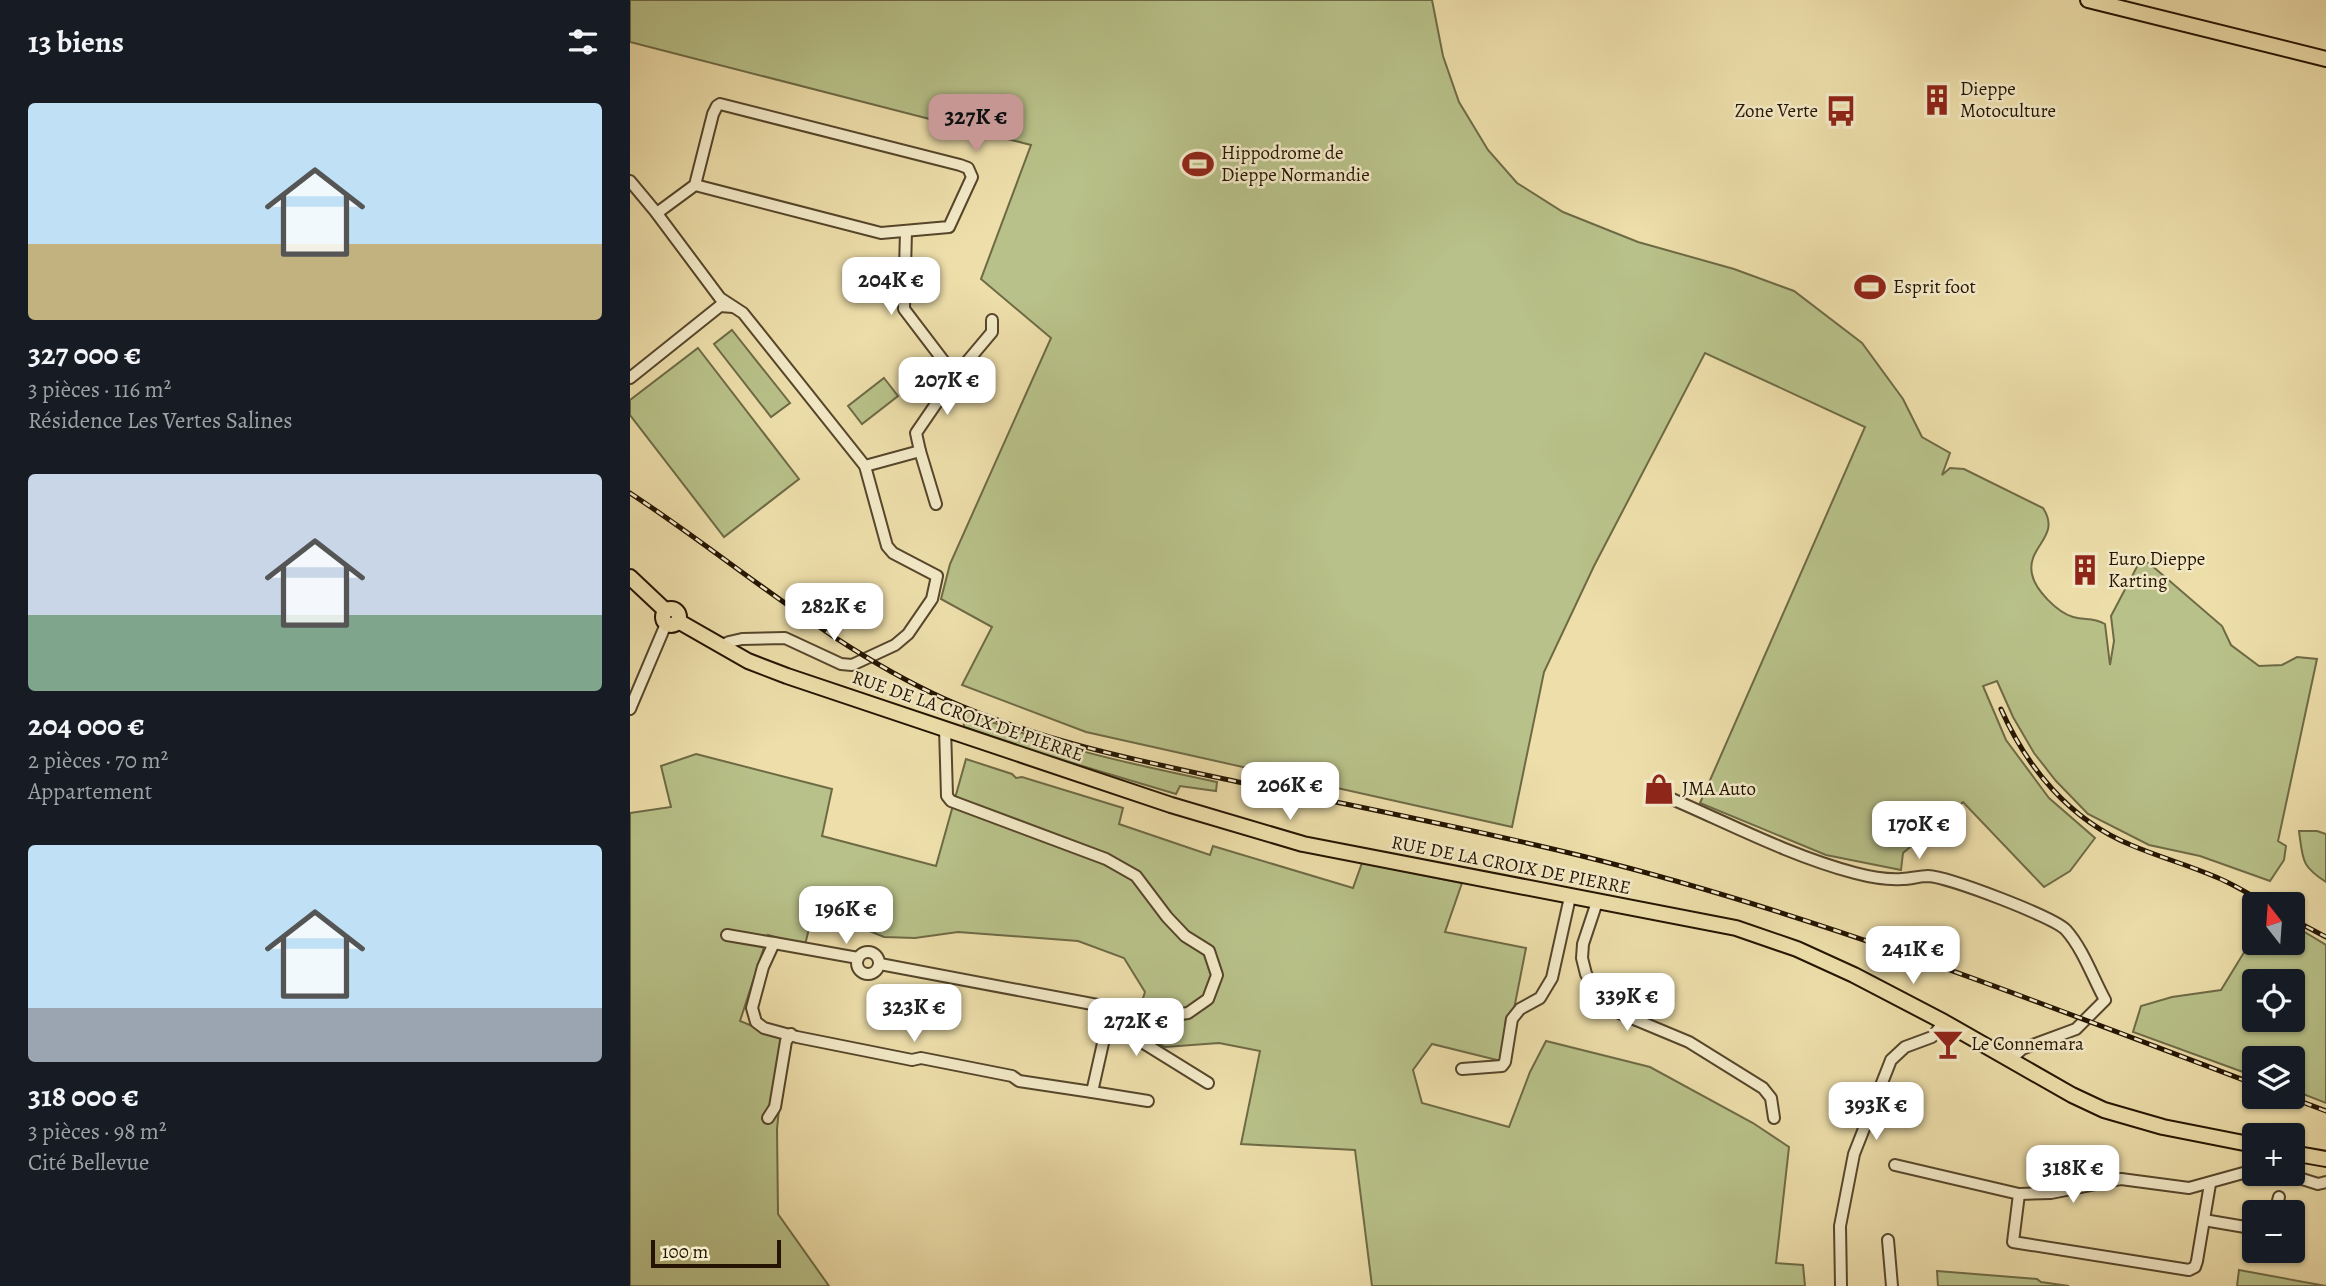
<!DOCTYPE html>
<html lang="fr">
<meta charset="utf-8">
<style>
:root{--surface:#171b24;--page:#242831;--text:#f1f3f6;--muted:#9ea1a6;--accent:#c59692}
body{margin:0;font-family:Alegreya,serif;background:var(--page);color:var(--text);height:100vh;display:flex;flex-direction:column;font-size:26px;white-space:nowrap}
*{box-sizing:border-box;margin:0}
p{font-size:23px;color:var(--muted)}
.icon{flex:none;width:38px;height:38px;fill:none;stroke:currentColor;stroke-width:2;stroke-linecap:round;stroke-linejoin:round}
.map{position:relative;flex:1;overflow:hidden}
.side{display:flex;flex-direction:column;background:var(--surface);width:630px}
.side>*{flex:none}
.needle{width:46px;rotate:343deg}
.buttons{position:absolute;left:1612px;top:892px;display:grid;gap:14px}
.buttons a{display:grid;place-items:center;width:63px;height:63px;border-radius:7px;background:var(--surface);box-shadow:0 2px 5px #0004;font-size:35px}
.scale{position:absolute;left:21px;bottom:18px;width:130px;box-sizing:border-box;padding-left:7px;border:4px solid #241401;border-top:0;font-size:19px;line-height:24px;white-space:nowrap;color:#241401;-webkit-text-stroke:5px #f3eac8;paint-order:stroke}
.price{position:absolute;translate:-50% -60px;padding:0 16px;border-radius:14px;background:#fff;color:#222;font-size:23px;line-height:46px;filter:drop-shadow(0 2px 4px #0008)}
.price::after{content:'';position:absolute;left:50%;top:42px;width:21px;height:16px;margin-left:-10px;background:inherit;clip-path:polygon(0 0,100% 0,50% 100%)}
.price.on{background:var(--accent);color:#111}
ul{padding:0;list-style:none}
li{display:grid;align-content:center;gap:14px;height:371px;padding:0 28px}
li span{display:grid;place-items:center;height:217px;border-radius:7px;color:#555}
li>.icon{margin-inline-start:auto}
span .icon{width:126px;height:126px;fill:#fffc;stroke-width:1}
li b{font-size:30px}
h2{display:flex;justify-content:space-between;align-items:center;height:84px;padding:0 28px;font-size:30px}
main{display:flex;flex:1;min-height:0}
.map>svg:first-child{display:block}
.green{fill:#b8c189;stroke:#6e6a45;stroke-width:2;fill-rule:evenodd}
.lines{fill:none;stroke-linecap:round;stroke-linejoin:round}
.minor-casing{stroke:#56462b;stroke-width:14}
.major-casing{stroke:#241401;stroke-width:18}
.minor{stroke:#f3eac8;stroke-width:10}
.major{stroke:#eddeaa;stroke-width:14}
.rail-casing{stroke:#241401;stroke-width:5}
.rail{stroke:#f3eac8;stroke-width:2.5;stroke-dasharray:8;stroke-linecap:butt}
.labels{text-anchor:middle;dominant-baseline:central;stroke-width:5;stroke-linejoin:round;paint-order:stroke}
.poi-label{font-size:19px;fill:#241401;stroke:#f3eac8;text-anchor:start}
.street-label{font-size:19px;fill:#241401;stroke:#f3eac8}
</style>
<main>
<section class="side">
<h2>13 biens<svg class="icon" aria-label="filters" viewBox="0 0 24 24"><path d="M4 7h16M4 17h16"/><circle cx="9" cy="7" r="2"/><circle cx="15" cy="17" r="2"/></svg></h2>
<ul>
<li><span style="background:linear-gradient(#bfe0f5 65%,#c2b280 0)"><svg class="icon" aria-label="home" viewBox="0 0 24 24"><path d="M3 11l9-7 9 7M6 9v11h12V9"/></svg></span><div><b>327 000 €</b><p>3 pièces · 116 m²</p><p>Résidence Les Vertes Salines</p></div></li>
<li><span style="background:linear-gradient(#c9d6e8 65%,#7fa58c 0)"><svg class="icon" aria-label="home" viewBox="0 0 24 24"><path d="M3 11l9-7 9 7M6 9v11h12V9"/></svg></span><div><b>204 000 €</b><p>2 pièces · 70 m²</p><p>Appartement</p></div></li>
<li><span style="background:linear-gradient(#bfe0f5 75%,#9aa5b1 0)"><svg class="icon" aria-label="home" viewBox="0 0 24 24"><path d="M3 11l9-7 9 7M6 9v11h12V9"/></svg></span><div><b>318 000 €</b><p>3 pièces · 98 m²</p><p>Cité Bellevue</p></div></li>
</ul>
</section>
<div class="map">
<svg width="1696" height="1286" viewBox="0 0 1696 1286">
<rect width="100%" height="100%" fill="#eddeaa"/>
<filter id="stains"><feTurbulence type="fractalNoise" baseFrequency=".00286" numOctaves="4"/><feColorMatrix values="0 0 0 0 .2 0 0 0 0 .09 0 0 0 0 .02 0 0 0 .5 -.17"/></filter>
<radialGradient id="worn" r=".72"><stop offset=".6" stop-color="#630" stop-opacity="0"/><stop offset="1" stop-color="#630" stop-opacity=".3"/></radialGradient>
<g class="green">
<path d="M 0,0 L 802,0 L 813,56 L 829,102 L 858,150 L 887,183 L 933,212 L 1008,242 L 1104,269 L 1164,291 L 1232,343 L 1273,399 L 1292,437 L 1320,453 L 1312,475 L 1320,468 L 1334,469 L 1413,508 C 1432,537 1396,546 1402,574 C 1405,590 1427,612 1443,617 C 1456,621 1461,616 1475,624 L 1480,665 L 1484,641 L 1481,616 L 1511,559 L 1520,564 L 1592,626 L 1601,645 L 1629,666 L 1652,665 L 1667,657 L 1687,659 L 1648,841 L 1656,846 L 1654,860 L 1640,881 L 1570,856 L 1519,845 L 1458,814 L 1426,781 L 1404,753 L 1383,717 L 1367,681 L 1353,686 L 1376,740 L 1419,798 L 1465,838 L 1440,871 L 1414,887 L 1333,802 L 1273,853 L 1271,870 L 1196,855 L 1070,803 L 1235,427 L 1075,353 L 964,566 L 914,672 L 882,827 L 456,732 L 332,685 L 362,627 L 311,599 L 320,564 L 421,338 L 351,279 L 401,145 L 0,42 Z"/>
<polygon points="102,330 160,403 141,417 84,344"/>
<polygon points="68,348 169,479 94,537 0,415 0,400"/>
<polygon points="254,378 268,396 232,424 218,406"/>
<path d="M 333,710 C 414,746 501,764 587,782 L 586,791 L 550,786 L 546,794 L 412,754 L 334,727 Z"/>
<polygon points="66,754 202,789 192,836 306,866 336,759 382,774 386,778 392,777 493,808 489,824 580,855 583,846 723,888 732,863 832,883 815,932 896,948 884,1009 876,1018 871,1061 802,1044 783,1070 792,1103 879,1127 900,1072 916,1041 1020,1067 1123,1123 1159,1147 1146,1263 1173,1265 1175,1286 742,1286 725,1150 611,1144 630,1051 589,1043 535,1047 493,1026 489,1019 491,1014 507,1017 515,992 494,958 448,941 328,932 285,938 254,937 184,908 175,945 138,935 110,1021 156,1040 147,1129 148,1214 199,1286 0,1286 0,813 41,807 31,766"/>
<path d="M 1669,831 L 1687,831 L 1696,834 L 1696,882 C 1671,866 1673,860 1669,831 Z"/>
<path d="M 1663,925 L 1696,945 L 1696,1103 L 1663,1090 L 1662,1059 L 1624,1059 L 1624,1076 L 1503,1032 L 1511,1006 L 1542,997 L 1591,990 L 1624,936 L 1624,943 L 1662,943 ZM 1624,982 L 1662,982 L 1662,1020 L 1624,1020 Z"/>
<polygon points="1609,1270 1696,1286 1607,1286"/>
<polygon points="1307,1271 1407,1279 1411,1282 1439,1286 1308,1286"/>
</g>
<g class="lines">
<defs>
<g id="minor">
<polyline points="0,181 25,211 90,298 113,313 235,466 257,546 263,553 307,576 302,599 278,634 265,645 222,665 211,664 155,638 112,639 99,642 91,646"/>
<polyline points="27,213 65,185 83,114 87,106 90,104 330,165 338,168 342,177 319,227 251,233 65,185"/>
<polyline points="276,231 274,309 325,376"/>
<polyline points="0,378 90,306 103,307"/>
<polyline points="290,451 306,504"/>
<polyline points="235,466 290,451 286,433 325,376 362,332 362,320"/>
<polyline points="0,709 36,624"/>
<path d="M 1042,799 C 1102,825 1161,856 1225,873 C 1240,877 1256,880 1272,879 C 1281,879 1289,876 1298,876 C 1319,877 1424,917 1436,930 C 1453,949 1463,978 1475,1000 L 1446,1029 L 1392,1049 L 1380,1060"/>
<polyline points="967,902 953,944 952,958 956,974 971,998 987,1012 1059,1042 1133,1088 1141,1098 1144,1118"/>
<polyline points="97,935 144,943"/>
<circle cx="238" cy="963" r="11"/>
<polyline points="228,958 144,943 133,967 122,1008 126,1022 134,1028 167,1037 282,1060 291,1058 382,1076 389,1081 462,1092 478,1021"/>
<polyline points="250,964 478,1007 536,1016 558,1013 578,999 587,975 579,951 555,936 537,917 506,876 476,859 321,801 317,796 315,728"/>
<polyline points="478,1017 478,1021 578,1083"/>
<polyline points="832,1069 872,1066 875,1062 882,1019 890,1009 910,998 922,978 940,897"/>
<polyline points="462,1092 518,1101"/>
<polyline points="138,1118 145,1107 156,1041 161,1034"/>
<polyline points="1265,1165 1389,1194 1421,1193 1491,1179 1559,1188 1624,1170"/>
<polyline points="1656,1174 1688,1184 1696,1182"/>
<polyline points="1389,1194 1383,1242 1559,1270 1565,1267 1567,1261 1580,1184"/>
<polyline points="1645,1213 1649,1197"/>
<polyline points="1574,1220 1621,1228 1624,1227"/>
<polyline points="1258,1240 1262,1286"/>
<polyline points="1211,1286 1210,1226 1224,1154 1261,1060 1275,1047 1302,1037 1314,1022"/>
</g>
<g id="major">
<polyline points="1458,0 1696,59"/>
<polyline points="0,577 36,611"/>
<circle cx="41" cy="617" r="8"/>
<polyline points="48,621 118,661 157,676 541,805 673,844 1106,928 1167,949 1224,975 1314,1022 1442,1095 1474,1110 1533,1127 1624,1145"/>
<polyline points="1662,1153 1696,1159"/>
</g>
</defs>
<use href="#minor" class="minor-casing"/>
<use href="#major" class="major-casing"/>
<use href="#minor" class="minor"/>
<use href="#major" class="major"/>
<defs>
<g id="rail">
<path d="M 0,493 C 105,562 200,647 315,699 C 412,742 515,762 618,784 C 730,807 842,829 952,856 C 1182,913 1403,1000 1624,1084"/>
<path d="M 1371,709 C 1397,768 1440,820 1501,845 C 1529,857 1558,865 1586,877 C 1605,885 1621,895 1638,905"/>
<polyline points="1662,919 1696,937"/>
<polyline points="1659,1097 1696,1111"/>
</g>
</defs>
<use href="#rail" class="rail-casing"/>
<use href="#rail" class="rail"/>
</g>
<defs>
<symbol id="building-bare" viewBox="-9 -9 18 18"><path d="M-4-6H4V6H1V3H-1V6H-4ZM-2.5-4.3h1.7v1.8h-1.7ZM.8-4.3h1.7v1.8H.8ZM-2.5-1h1.7V.8h-1.7ZM.8-1h1.7V.8H.8Z" fill="#8f2418" stroke="#f3eac8" stroke-width="2.5" paint-order="stroke"/></symbol>
<symbol id="bus-bare" viewBox="-9 -9 18 18"><path d="M-5-6H5V4H4V6H2V4H-2V6H-4V4H-5ZM-3.5-4V0h7V-4ZM-3.5 1.2v1.5H-2V1.2ZM2 1.2v1.5H3.5V1.2Z" fill="#8f2418" stroke="#f3eac8" stroke-width="2.5" paint-order="stroke"/></symbol>
<symbol id="stadium-bare" viewBox="-9 -9 18 18"><path d="M0-5a6.5 5 0 1 0 0 10a6.5 5 0 1 0 0-10ZM-3.5-1.8h7v3.6h-7Z" fill="#8f2418" stroke="#f3eac8" stroke-width="2.5" paint-order="stroke"/></symbol>
<symbol id="shop-bare" viewBox="-9 -9 18 18"><path d="M-5-2.5h2.3a2.7 3.5 0 0 1 5.4 0H5L5.5 6h-11ZM-1.5-2.5h3a1.5 2.3 0 0 0-3 0Z" fill="#8f2418" stroke="#f3eac8" stroke-width="2.5" paint-order="stroke"/></symbol>
<symbol id="bar-bare" viewBox="-9 -9 18 18"><path d="M-6-5H6L.8 .8V4.5H3.5V6h-7V4.5H-.8V.8Z" fill="#8f2418" stroke="#f3eac8" stroke-width="2.5" paint-order="stroke"/></symbol>
</defs>
<g fill-rule="evenodd">
<use href="#building-bare" x="1285" y="78" width="44" height="44"/>
<use href="#bus-bare" x="1189" y="89" width="44" height="44"/>
<use href="#stadium-bare" x="546" y="142" width="44" height="44"/>
<use href="#stadium-bare" x="1218" y="265" width="44" height="44"/>
<use href="#building-bare" x="1433" y="548" width="44" height="44"/>
<use href="#shop-bare" x="1007" y="767" width="44" height="44"/>
<use href="#bar-bare" x="1296" y="1022" width="44" height="44"/>
</g>
<g class="labels">
<g class="poi-label">
<text x="1330" y="89">Dieppe<tspan x="1330" dy="22">Motoculture</tspan></text>
<text x="1188" y="111" text-anchor="end">Zone Verte</text>
<text x="591" y="153">Hippodrome de<tspan x="591" dy="22">Dieppe Normandie</tspan></text>
<text x="1263" y="287">Esprit foot</text>
<text x="1478" y="559">Euro Dieppe<tspan x="1478" dy="22">Karting</tspan></text>
<text x="1052" y="789">JMA Auto</text>
<text x="1341" y="1044">Le Connemara</text>
</g>
<g class="street-label">
<text transform="translate(338 716) rotate(19)">RUE DE LA CROIX DE PIERRE</text>
<text transform="translate(881 865) rotate(11)">RUE DE LA CROIX DE PIERRE</text>
</g>
</g>
<rect width="100%" height="100%" filter="url(#stains)"/>
<rect width="100%" height="100%" fill="url(#worn)"/>
</svg>
<div class="buttons">
<a><svg class="needle" viewBox="-14 -14 28 28"><path d="M0-13l5 13h-10z" fill="#e53935"/><path d="M0 13l5-13h-10z" fill="#9ea1a6"/></svg></a>
<a><svg class="icon" aria-label="locate" viewBox="0 0 24 24"><circle cx="12" cy="12" r="6"/><path d="M12 2v4M12 18v4M2 12h4M18 12h4"/></svg></a>
<a><svg class="icon" aria-label="layers" viewBox="0 0 24 24"><path d="M12 4l9 5-9 5-9-5zM3 14l9 5 9-5"/></svg></a>
<a>+</a>
<a>−</a>
</div>
<div class="scale">100 m</div>
<b class="price on" style="left:346px;top:154px">327K €</b>
<b class="price" style="left:261px;top:317px">204K €</b>
<b class="price" style="left:317px;top:417px">207K €</b>
<b class="price" style="left:204px;top:643px">282K €</b>
<b class="price" style="left:660px;top:822px">206K €</b>
<b class="price" style="left:1289px;top:861px">170K €</b>
<b class="price" style="left:216px;top:946px">196K €</b>
<b class="price" style="left:1283px;top:986px">241K €</b>
<b class="price" style="left:997px;top:1033px">339K €</b>
<b class="price" style="left:284px;top:1044px">323K €</b>
<b class="price" style="left:506px;top:1058px">272K €</b>
<b class="price" style="left:1246px;top:1142px">393K €</b>
<b class="price" style="left:1443px;top:1205px">318K €</b>
</div>
</main>
